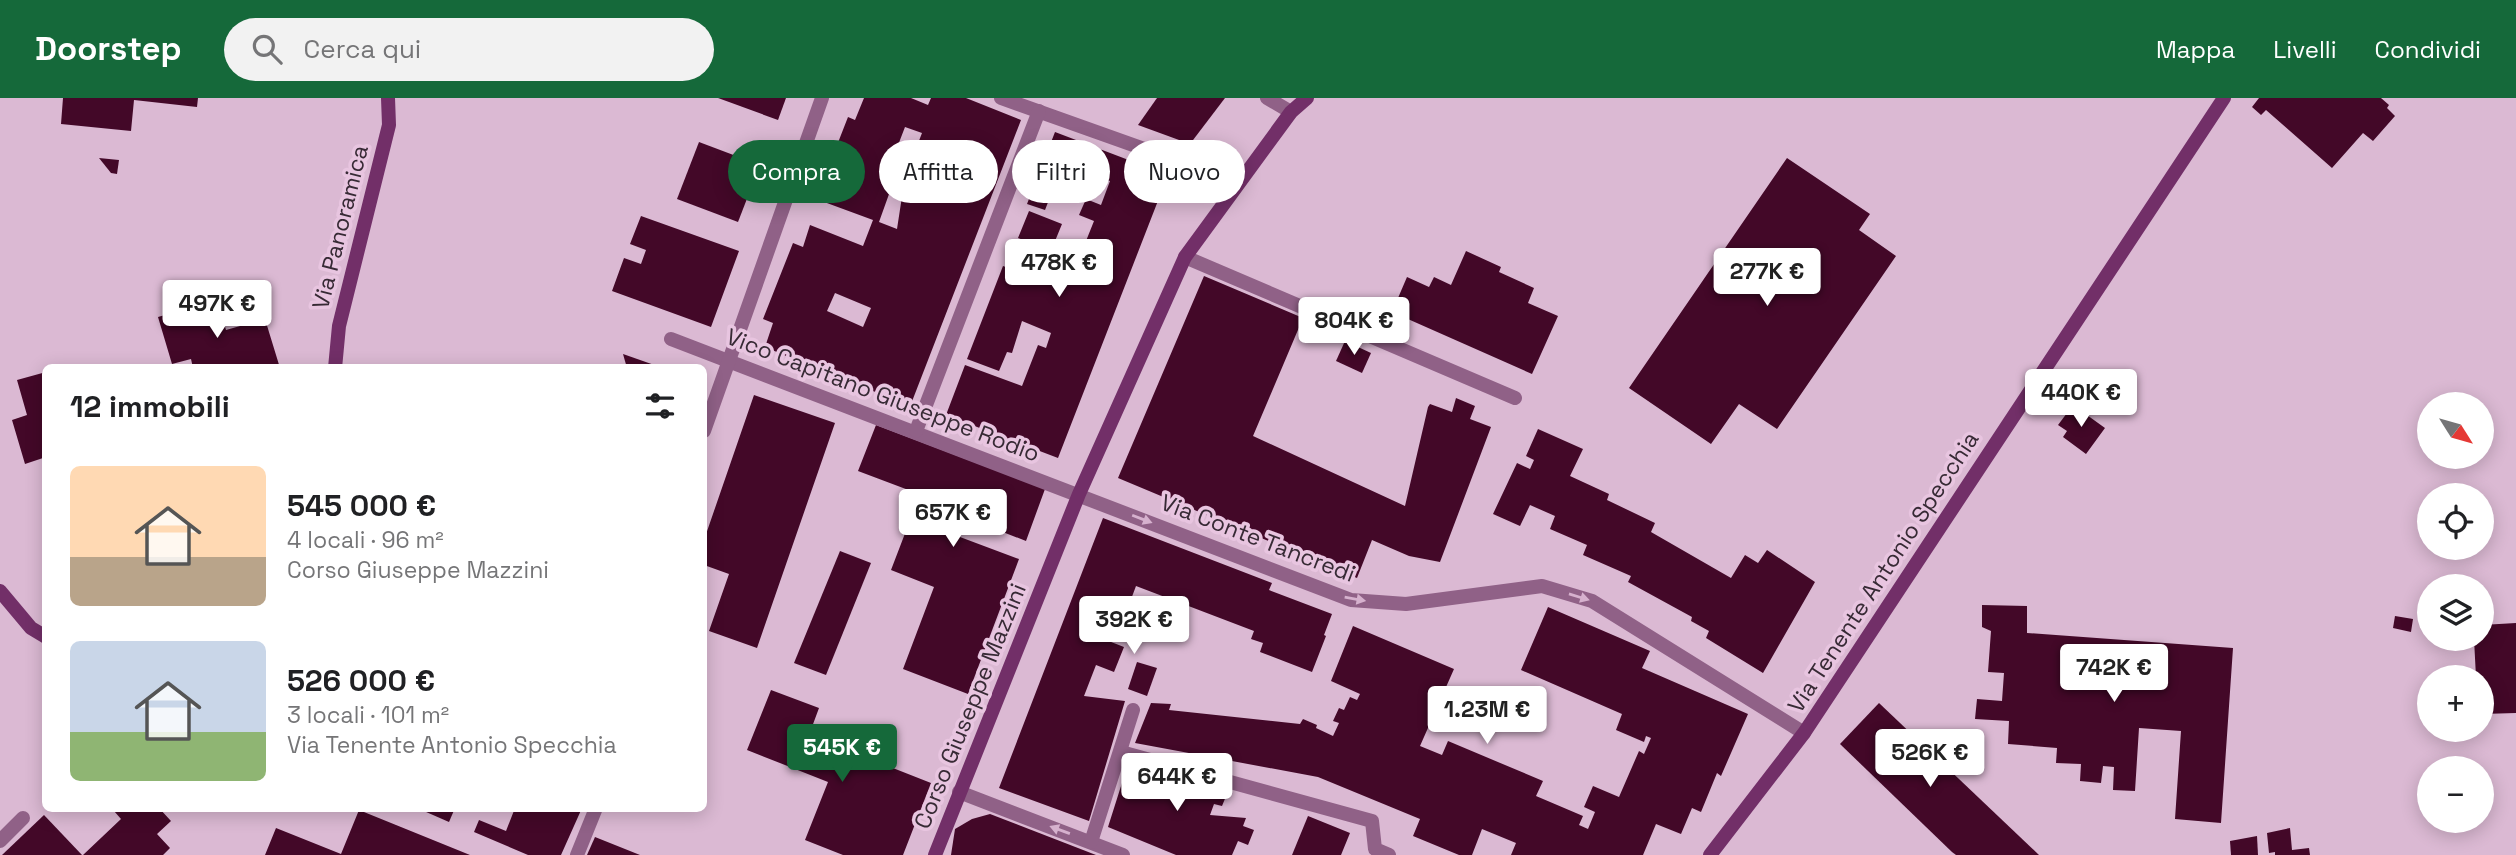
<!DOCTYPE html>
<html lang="it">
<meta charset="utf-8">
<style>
:root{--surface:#fff;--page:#f2f2f2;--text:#202124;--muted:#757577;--accent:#15693a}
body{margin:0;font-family:"Space Grotesk",sans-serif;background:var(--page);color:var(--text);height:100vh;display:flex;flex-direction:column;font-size:26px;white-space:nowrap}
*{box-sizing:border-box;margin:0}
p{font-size:23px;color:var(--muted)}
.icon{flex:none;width:38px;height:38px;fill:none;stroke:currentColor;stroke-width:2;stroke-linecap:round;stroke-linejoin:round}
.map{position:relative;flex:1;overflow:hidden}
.sheet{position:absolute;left:42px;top:266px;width:665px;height:448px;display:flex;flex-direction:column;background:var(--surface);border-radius:10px;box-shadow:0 4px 18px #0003}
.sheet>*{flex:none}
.top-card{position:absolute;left:728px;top:42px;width:665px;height:63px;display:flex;gap:14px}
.needle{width:46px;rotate:127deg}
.controls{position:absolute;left:2417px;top:294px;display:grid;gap:14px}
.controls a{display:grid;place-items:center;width:77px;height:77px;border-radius:50%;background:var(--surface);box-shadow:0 4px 18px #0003;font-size:35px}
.price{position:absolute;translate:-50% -60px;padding:0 16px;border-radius:7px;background:#fff;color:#222;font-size:23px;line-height:46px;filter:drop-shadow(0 2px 4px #0008)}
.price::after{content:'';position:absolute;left:50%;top:42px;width:21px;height:16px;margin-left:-10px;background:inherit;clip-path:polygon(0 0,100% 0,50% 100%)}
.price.selected{background:var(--accent);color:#fff}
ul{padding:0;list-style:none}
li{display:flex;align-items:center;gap:21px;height:175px;padding:0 28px}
li span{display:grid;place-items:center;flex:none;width:196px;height:140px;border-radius:10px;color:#555}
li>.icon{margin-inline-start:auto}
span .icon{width:84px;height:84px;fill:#fffc;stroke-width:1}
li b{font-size:30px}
h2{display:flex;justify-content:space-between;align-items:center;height:84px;padding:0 28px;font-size:30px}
.chip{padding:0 24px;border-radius:32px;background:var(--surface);box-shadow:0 4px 18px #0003;font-size:24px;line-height:63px}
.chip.selected{background:var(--accent);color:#fff}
header{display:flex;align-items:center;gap:42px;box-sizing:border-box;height:98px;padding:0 35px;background:var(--accent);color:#fff}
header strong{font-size:33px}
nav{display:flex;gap:38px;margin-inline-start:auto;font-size:24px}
.search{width:490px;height:63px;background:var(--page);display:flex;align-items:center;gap:18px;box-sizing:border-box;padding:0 24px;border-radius:38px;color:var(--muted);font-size:26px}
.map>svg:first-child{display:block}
.building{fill:#430828;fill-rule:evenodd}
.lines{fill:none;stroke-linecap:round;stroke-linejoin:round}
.street{stroke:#906187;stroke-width:14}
.secondary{stroke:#722f68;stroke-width:14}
.oneway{fill:#d6b1ce}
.labels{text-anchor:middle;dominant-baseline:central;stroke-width:7;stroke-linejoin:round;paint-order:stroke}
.street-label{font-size:23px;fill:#372a35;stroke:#e8c5e0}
</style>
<header>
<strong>Doorstep</strong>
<div class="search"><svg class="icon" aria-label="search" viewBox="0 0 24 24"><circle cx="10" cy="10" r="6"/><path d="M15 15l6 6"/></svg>Cerca qui</div>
<nav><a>Mappa</a><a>Livelli</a><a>Condividi</a></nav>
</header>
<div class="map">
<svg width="2516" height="757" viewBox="0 0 2516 757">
<rect width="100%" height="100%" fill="#dbb9d3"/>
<g class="building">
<polygon points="63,0 198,0 197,9 134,2 131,33 61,26"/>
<polygon points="718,0 786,0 778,22"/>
<path d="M 864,0 L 911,0 L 928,7 L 931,0 L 966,0 L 1021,22 L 911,306 L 855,287 L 765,249 L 773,225 L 763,221 L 793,145 L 803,149 L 810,127 L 863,148 L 873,122 L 816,101 L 848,19 L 855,22 ZM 905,29 L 922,35 L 905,79 L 897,131 L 879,124 L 898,71 L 890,68 ZM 835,195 L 871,210 L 863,229 L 827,213 Z"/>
<polygon points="1157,0 1225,0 1190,46 1138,27"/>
<polygon points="2259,0 2381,0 2389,7 2387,10 2395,18 2373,43 2363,35 2332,70 2266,12 2261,17 2252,9"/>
<polygon points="1055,34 1168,77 1058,360 946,317 965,267 1022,288 1038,247 1046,250 1051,235 1022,223 1012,255 1007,254 999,273 967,261 1003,168 1036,180 1041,166 1035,165 1037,160 1026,156 1031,145 1018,140 1029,113 1062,126 1053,148 1080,158 1094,123 1079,117 1086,101 1101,107 1110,83 1091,76 1082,100 1054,89 1045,112 1027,106"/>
<polygon points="699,44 760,67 738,124 677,101"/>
<polygon points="99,60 119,62 117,76 111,75"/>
<polygon points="1787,60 1870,116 1859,132 1896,158 1777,331 1739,306 1711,346 1629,290"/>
<polygon points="641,118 739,153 711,229 612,193 624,160 641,166 646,152 630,146"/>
<polygon points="1466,153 1501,169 1499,174 1534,190 1528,205 1558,218 1532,276 1392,214 1407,179 1429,189 1434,179 1451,187"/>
<polygon points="1204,178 1303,220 1253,338 1405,408 1428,309 1430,306 1452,314 1456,300 1475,308 1470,321 1491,329 1440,464 1409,458 1372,442 1357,480 1118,380"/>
<polygon points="217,202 226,232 265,221 280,270 193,270 191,261 172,266 158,219"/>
<polygon points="1345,243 1371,255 1362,275 1336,263"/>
<polygon points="623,256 660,269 660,270 627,270"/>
<polygon points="46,274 46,359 25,366 12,322 27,317 17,282"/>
<polygon points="754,297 835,325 757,550 709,533 729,476 704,467 704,442"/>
<polygon points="2073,307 2105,330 2086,356 2063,339 2067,333 2058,327"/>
<polygon points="876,327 1045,391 1026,443 967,420 960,439 1019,461 968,596 903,571 934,489 891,472 909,425 916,427 927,399 858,373"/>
<polygon points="1538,331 1583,351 1570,378 1609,396 1607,402 1655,425 1651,434 1731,480 1745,457 1758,465 1767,452 1815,484 1763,575 1706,540 1709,533 1691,523 1692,519 1628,484 1631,478 1583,457 1587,447 1550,431 1555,418 1530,407 1520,428 1493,416 1517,365 1530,371 1534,362 1526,358"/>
<polygon points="1103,420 1272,485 1269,492 1332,516 1324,537 1326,538 1312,574 1260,554 1263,545 1251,541 1254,533 1136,488 1130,504 1122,501 1106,542 1124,549 1114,574 1096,567 1084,598 1125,603 1089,723 999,690"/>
<polygon points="840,453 871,465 826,577 794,565"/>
<polygon points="1982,507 2027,508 2027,535 2233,550 2221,725 2175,721 2181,633 2139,630 2135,693 2113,692 2114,669 2103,668 2101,685 2080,683 2081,666 2056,665 2057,650 2008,646 2009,623 1975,621 1977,601 2002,603 2004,575 1988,574 1991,533 1982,529"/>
<polygon points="1548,509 1650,553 1642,570 1748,616 1721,678 1717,675 1701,714 1692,710 1681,736 1656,726 1643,757 1511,757 1516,745 1482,731 1472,757 1459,757 1413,738 1420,721 1318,679 1135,645 1151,605 1171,606 1169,612 1300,626 1303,621 1317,627 1316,630 1333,638 1339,625 1333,623 1339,610 1344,612 1350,599 1357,602 1360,596 1331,583 1353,528 1454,571 1420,648 1442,657 1448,643 1543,683 1536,698 1583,718 1579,727 1588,731 1595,714 1584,709 1593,688 1619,699 1639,653 1644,656 1651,640 1646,638 1644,644 1616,632 1622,616 1521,572"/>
<polygon points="2395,518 2413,521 2411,534 2393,530"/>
<polygon points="2516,525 2516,615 2482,616 2482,579 2476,579 2474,541 2482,541 2482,527"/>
<polygon points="1137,564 1157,570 1147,598 1128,591"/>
<polygon points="771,592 819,610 809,637 931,685 903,757 843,757 805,742 828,684 747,652"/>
<polygon points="1879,605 2039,757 1956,757 1952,754 1840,646"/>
<polygon points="1128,666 1231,686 1222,708 1214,706 1210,717 1246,720 1243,728 1254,732 1248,747 1238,743 1232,757 1176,757 1108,729"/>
<polygon points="117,710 159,710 171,723 157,736 170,750 163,757 83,757 121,721 114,713"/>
<polygon points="417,710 455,710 449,724"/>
<polygon points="515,710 582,710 561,757 528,757 474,734 479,722 506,733"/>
<polygon points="359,712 470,757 265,757 276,730 341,756"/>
<polygon points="990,716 1096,757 951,757 955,731 972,721"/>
<polygon points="44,717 82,757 2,757"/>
<polygon points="1308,718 1350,735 1341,757 1292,757"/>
<polygon points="2290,730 2292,752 2309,750 2310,757 2275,757 2275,754 2269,755 2267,735"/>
<polygon points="2257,738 2258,757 2231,757 2230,743"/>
<polygon points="595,739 640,757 587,757"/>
</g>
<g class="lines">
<g class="street">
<polyline points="1001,0 1237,84"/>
<polyline points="1267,0 1291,14"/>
<polyline points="1185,159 1515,300"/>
<polyline points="671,241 1351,502 1406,506 1542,488 1592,503 1804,635"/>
<polyline points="704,333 822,0"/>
<polyline points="916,333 1039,13"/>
<polyline points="1121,654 1372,723 1375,751 1389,757"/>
<polyline points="959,694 1123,757"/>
<polyline points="0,743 23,720"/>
<polyline points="1091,744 1133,612"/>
<polyline points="577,757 596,710"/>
</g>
<g class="secondary">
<polyline points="335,270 339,228 389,27 388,0"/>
<polyline points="0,493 31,530 46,539"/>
<polyline points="935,757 1079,396 1185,159 1291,14 1307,0"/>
<polyline points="1710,757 1804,635 2224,0"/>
</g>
</g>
<defs><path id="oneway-solid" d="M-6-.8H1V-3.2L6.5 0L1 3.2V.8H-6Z" transform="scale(1.75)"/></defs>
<g class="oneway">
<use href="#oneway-solid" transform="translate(1142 421) rotate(21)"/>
<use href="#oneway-solid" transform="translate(1579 499) rotate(17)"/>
<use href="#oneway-solid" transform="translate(1355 501) rotate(10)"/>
<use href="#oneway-solid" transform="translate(1060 732) rotate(-160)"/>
</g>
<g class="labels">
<g class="street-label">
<text transform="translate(340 129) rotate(-76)">Via Panoramica</text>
<text transform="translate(883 297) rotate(21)">Vico Capitano Giuseppe Rodio</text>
<text transform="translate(1258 440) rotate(21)">Via Conte Tancredi</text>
<text transform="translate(1883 474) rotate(-57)">Via Tenente Antonio Specchia</text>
<text transform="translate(970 608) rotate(-68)">Corso Giuseppe Mazzini</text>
</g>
</g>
</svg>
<div class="controls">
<a><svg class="needle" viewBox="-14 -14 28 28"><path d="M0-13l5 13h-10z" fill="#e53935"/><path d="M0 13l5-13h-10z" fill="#757577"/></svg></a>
<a><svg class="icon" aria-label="locate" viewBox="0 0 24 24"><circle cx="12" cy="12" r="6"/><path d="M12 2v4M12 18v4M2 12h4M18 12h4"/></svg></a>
<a><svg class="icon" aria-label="layers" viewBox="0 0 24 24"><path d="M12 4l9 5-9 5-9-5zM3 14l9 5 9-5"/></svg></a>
<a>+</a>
<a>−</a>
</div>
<b class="price" style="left:1059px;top:201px">478K €</b>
<b class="price" style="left:1767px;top:210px">277K €</b>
<b class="price" style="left:217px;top:242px">497K €</b>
<b class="price" style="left:1354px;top:259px">804K €</b>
<b class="price" style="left:2081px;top:331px">440K €</b>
<b class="price" style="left:953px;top:451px">657K €</b>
<b class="price" style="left:1134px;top:558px">392K €</b>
<b class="price" style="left:2114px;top:606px">742K €</b>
<b class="price" style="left:1487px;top:648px">1.23M €</b>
<b class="price selected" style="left:842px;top:686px">545K €</b>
<b class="price" style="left:1930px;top:691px">526K €</b>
<b class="price" style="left:1177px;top:715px">644K €</b>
<div class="top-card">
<a class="chip selected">Compra</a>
<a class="chip">Affitta</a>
<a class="chip">Filtri</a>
<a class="chip">Nuovo</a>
</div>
<section class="sheet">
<h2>12 immobili<svg class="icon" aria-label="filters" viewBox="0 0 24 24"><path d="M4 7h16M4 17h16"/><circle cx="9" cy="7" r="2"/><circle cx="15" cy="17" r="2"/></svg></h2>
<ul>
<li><span style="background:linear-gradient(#ffd9b3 65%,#b9a48a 0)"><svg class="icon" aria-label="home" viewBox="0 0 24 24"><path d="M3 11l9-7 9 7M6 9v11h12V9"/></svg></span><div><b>545 000 €</b><p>4 locali · 96 m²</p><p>Corso Giuseppe Mazzini</p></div></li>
<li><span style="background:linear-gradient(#c9d6e8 65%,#8fb573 0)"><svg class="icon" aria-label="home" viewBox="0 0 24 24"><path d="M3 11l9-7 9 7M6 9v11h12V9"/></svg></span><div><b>526 000 €</b><p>3 locali · 101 m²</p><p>Via Tenente Antonio Specchia</p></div></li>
</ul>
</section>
</div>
